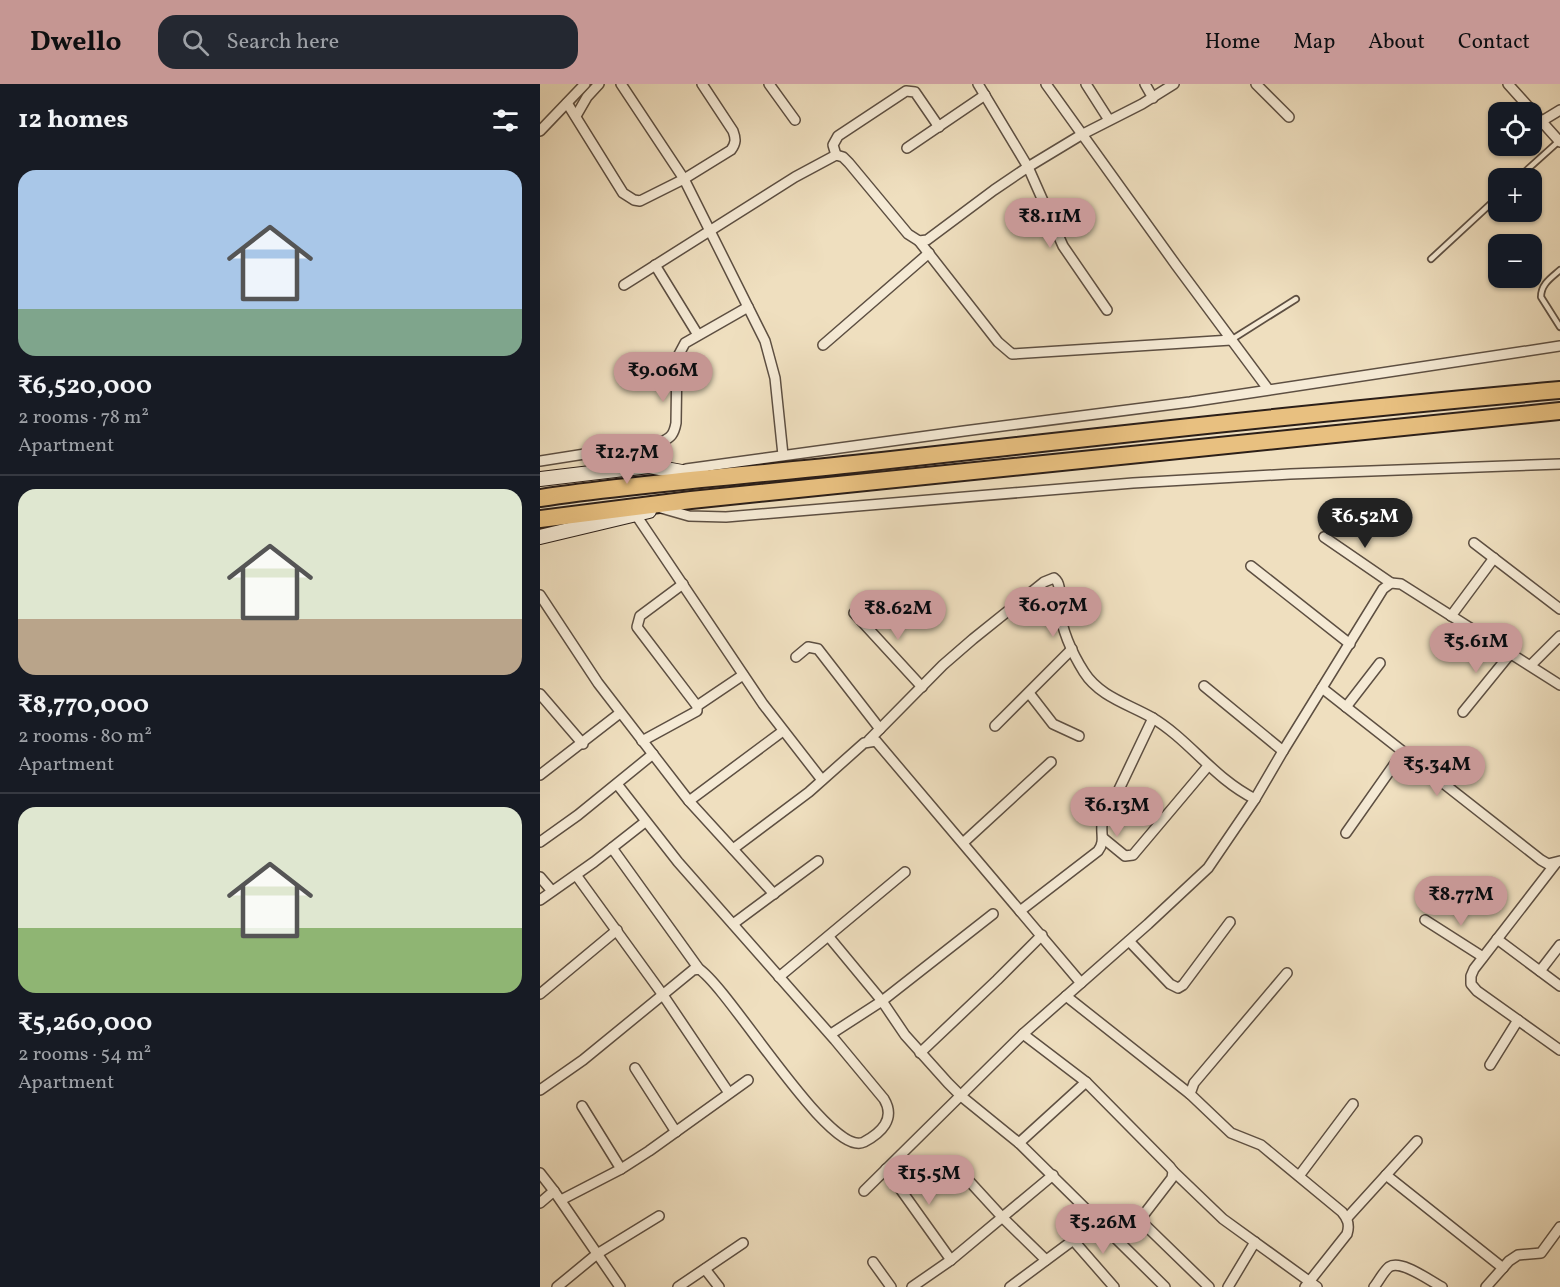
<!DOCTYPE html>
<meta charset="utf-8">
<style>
:root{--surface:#171b24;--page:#242831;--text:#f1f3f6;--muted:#9ea1a6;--line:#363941;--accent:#c59692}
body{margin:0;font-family:Vollkorn,serif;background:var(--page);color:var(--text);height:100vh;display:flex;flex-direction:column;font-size:22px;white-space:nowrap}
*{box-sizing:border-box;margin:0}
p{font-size:20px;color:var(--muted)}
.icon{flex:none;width:33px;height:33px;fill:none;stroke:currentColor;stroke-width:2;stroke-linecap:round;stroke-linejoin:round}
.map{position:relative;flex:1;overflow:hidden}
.panel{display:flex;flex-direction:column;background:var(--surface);width:540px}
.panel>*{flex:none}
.fabs{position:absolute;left:948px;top:18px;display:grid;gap:12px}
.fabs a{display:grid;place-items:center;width:54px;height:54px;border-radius:12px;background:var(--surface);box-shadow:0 2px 4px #0004;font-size:30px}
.price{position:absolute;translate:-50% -51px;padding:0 14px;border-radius:21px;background:var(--accent);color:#111;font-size:20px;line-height:39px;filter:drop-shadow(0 2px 3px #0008)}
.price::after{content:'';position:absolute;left:50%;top:36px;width:18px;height:14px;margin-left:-9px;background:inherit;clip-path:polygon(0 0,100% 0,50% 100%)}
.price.active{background:#222;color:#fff}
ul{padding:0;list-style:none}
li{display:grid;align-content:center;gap:12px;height:318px;padding:0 18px}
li+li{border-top:2px solid var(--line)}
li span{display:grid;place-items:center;height:186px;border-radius:18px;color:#555}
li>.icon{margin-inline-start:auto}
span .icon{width:108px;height:108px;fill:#fffc;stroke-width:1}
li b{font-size:26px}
h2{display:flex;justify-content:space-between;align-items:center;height:72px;padding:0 18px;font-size:26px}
header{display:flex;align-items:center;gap:36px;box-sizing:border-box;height:84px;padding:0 30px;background:var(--accent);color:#111}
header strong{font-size:28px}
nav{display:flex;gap:33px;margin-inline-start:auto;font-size:21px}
.search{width:420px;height:54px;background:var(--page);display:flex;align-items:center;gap:15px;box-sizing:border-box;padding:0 21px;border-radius:18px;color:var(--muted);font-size:22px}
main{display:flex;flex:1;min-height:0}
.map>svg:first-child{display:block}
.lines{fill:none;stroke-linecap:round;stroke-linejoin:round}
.lane-casing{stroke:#5d4f42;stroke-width:8}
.street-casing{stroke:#5d4f42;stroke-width:12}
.secondary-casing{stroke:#2c1f18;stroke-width:16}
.highway-casing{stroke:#2c1f18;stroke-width:20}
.lane{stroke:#f5ead5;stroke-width:4.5}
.street{stroke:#f5ead5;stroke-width:9}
.secondary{stroke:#f5ead5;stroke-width:14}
.highway{stroke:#e8c080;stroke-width:16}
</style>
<header>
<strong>Dwello</strong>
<div class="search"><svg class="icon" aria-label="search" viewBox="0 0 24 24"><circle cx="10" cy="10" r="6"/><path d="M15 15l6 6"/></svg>Search here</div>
<nav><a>Home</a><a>Map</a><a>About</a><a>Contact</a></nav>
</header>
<main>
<section class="panel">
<h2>12 homes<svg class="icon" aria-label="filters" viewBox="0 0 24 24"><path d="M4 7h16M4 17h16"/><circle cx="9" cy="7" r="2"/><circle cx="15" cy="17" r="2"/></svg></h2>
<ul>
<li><span style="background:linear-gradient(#a9c7e8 75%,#7fa58c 0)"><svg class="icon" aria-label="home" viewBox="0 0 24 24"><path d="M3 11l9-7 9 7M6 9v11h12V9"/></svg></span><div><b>₹6,520,000</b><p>2 rooms · 78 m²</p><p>Apartment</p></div></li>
<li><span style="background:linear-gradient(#dfe7d0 70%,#b9a48a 0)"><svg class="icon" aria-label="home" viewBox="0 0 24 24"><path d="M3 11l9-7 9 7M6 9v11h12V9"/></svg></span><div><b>₹8,770,000</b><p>2 rooms · 80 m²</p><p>Apartment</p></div></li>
<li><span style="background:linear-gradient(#dfe7d0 65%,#8fb573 0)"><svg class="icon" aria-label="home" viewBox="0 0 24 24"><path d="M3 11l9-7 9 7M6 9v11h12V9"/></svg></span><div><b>₹5,260,000</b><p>2 rooms · 54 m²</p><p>Apartment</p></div></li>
</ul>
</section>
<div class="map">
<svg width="1020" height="1203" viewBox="0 0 1020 1203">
<rect width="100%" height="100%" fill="#efdfbf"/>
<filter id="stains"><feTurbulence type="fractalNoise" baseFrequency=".00333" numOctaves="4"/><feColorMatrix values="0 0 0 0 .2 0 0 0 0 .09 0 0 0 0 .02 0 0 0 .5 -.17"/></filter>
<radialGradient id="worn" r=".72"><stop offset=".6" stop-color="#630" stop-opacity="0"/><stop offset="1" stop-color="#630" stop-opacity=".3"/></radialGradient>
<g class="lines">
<defs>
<g id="lane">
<polyline points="978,94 1019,57"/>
<polyline points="891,175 958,113"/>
<path d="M 1020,186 C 1011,194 1001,200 1001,213 L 1020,243"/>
<polyline points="691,256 756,215"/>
</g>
<g id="street">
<polyline points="81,0 144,95 225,257 235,294 243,371"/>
<polyline points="229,0 255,36"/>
<polyline points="438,0 488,83 523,162 567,226"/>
<polyline points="506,0 636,181 728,305"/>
<polyline points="546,0 569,36"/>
<polyline points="605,0 613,14"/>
<polyline points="716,0 749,33"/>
<polyline points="968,0 1020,58"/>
<path d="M 27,19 L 83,109 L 94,116 L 100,117 L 144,95 L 191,66 C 196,59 196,55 193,47 L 162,0"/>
<polyline points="36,32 47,13 59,0"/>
<polyline points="1002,37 1020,26"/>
<polyline points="0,47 45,0"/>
<polyline points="367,64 445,11"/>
<polyline points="296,71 293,61 298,52 366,7 375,8 399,43"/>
<polyline points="379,157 458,258 472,270 691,256"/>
<polyline points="115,181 158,251"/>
<polyline points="84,201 255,93 296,71 303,73 309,79 368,150 379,157 387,156 454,106 488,83 541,51 602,20 634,0"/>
<polyline points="283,261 389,169"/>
<path d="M 0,377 L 121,358 C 131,354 134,350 136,339 L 137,274 L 145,259 L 208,223"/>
<polyline points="146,385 424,347 650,318 1020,262"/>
<polyline points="121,424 149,432 186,433 593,399 750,390 1020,380"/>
<polyline points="96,431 223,620 282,696"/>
<polyline points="784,453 851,499"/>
<polyline points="934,459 1020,525"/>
<polyline points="711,482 810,560"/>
<polyline points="0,511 58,599 149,717 234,810"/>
<polyline points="314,529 382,603"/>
<polyline points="911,532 954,474"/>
<polyline points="256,573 268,563 278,565 340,645"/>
<polyline points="991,581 1020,552"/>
<polyline points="664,602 743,667"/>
<polyline points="782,604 1001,776 1008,780 1020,777"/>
<polyline points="489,609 513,640 539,652"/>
<polyline points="0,610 43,660"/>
<polyline points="157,622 203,591"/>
<polyline points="806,623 840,579"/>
<polyline points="923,628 971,569"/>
<polyline points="455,642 532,565"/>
<path d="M 329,656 L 403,581 L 433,555 L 504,498 L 514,494 C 523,501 518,514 519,524 C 522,546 532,569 544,588 C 559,612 588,620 611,633 C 650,656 673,694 715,715"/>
<polyline points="102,657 157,627 157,622 154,618 97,543 100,532 143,500"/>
<polyline points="0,691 80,629"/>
<polyline points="149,717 243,647"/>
<polyline points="806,749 863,668"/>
<polyline points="563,754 585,772 593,771 668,682"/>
<polyline points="0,758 38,731 113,670"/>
<polyline points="424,758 511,678"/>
<polyline points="72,764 159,885"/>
<polyline points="193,765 269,708 324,659 336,657 541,899"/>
<polyline points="1016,779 934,885 931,892 931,900 937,907 1020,966"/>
<polyline points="36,791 123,911 189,1009"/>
<polyline points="0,793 12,807"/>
<polyline points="0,816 54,778 105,738"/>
<path d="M 480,827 L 558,767 C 565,758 561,751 562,741 L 613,634"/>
<polyline points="885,836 943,873"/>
<polyline points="193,840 278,777"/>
<polyline points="289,853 342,917 365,951 408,999 421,1012 479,1059 625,1203"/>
<polyline points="957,855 1020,902"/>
<polyline points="589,857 630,900 638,904 643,901 690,838"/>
<polyline points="1000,887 1020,861"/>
<path d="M 747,889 L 654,999 L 650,1010 L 691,1049 L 721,1061 L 802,1128 C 808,1135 810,1141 807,1150 L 765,1203"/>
<polyline points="239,893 365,788"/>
<polyline points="0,910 77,846"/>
<polyline points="526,912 650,1010"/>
<polyline points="291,950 342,917 453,830"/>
<polyline points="483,950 546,998 630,1083 633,1087 632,1094 602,1133 602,1138 669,1203"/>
<polyline points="380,969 457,896 502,851"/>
<polyline points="950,981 978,936"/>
<polyline points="95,984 136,1048"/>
<path d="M 0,1006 L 43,976 L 153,886 L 159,885 C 190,905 290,1075 324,1058 C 341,1049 356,1035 344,1015 L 295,956 L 138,778 L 77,700"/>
<polyline points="42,1022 81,1085"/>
<polyline points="479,1059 546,998"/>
<polyline points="346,1085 411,1176"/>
<polyline points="419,1086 463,1134 506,1176"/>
<polyline points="633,1087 683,1135 777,1203"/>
<polyline points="0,1089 14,1107 80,1203"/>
<polyline points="846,1091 963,1184"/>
<polyline points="759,1092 813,1020"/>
<polyline points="324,1107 483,950 608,840 668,784 715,715 743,667 843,505 851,499 861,500 1020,601"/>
<polyline points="21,1116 81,1085 109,1067 208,996"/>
<polyline points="0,1119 14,1107"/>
<polyline points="807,1134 877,1057"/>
<polyline points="533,1156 574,1203"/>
<polyline points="333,1178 351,1203"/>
<polyline points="165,1185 179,1203"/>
<polyline points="17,1203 57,1170 119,1132"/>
<polyline points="138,1203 203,1159"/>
<polyline points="372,1203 411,1176 513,1091"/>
<polyline points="470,1203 559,1137"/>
<polyline points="688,1203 715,1158"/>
<path d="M 834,1203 C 839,1197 843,1188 849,1183 C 861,1175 890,1197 902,1203"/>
<polyline points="946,1203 969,1177 978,1171 1001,1169 1020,1143"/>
</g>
<g id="secondary">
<polyline points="0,395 109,382 164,392"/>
<polyline points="0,453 109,427"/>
</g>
<g id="highway">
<path d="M 0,414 C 107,398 215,391 323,379 C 555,353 787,327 1020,306"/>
<polyline points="0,435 151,416 1020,327"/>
</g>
</defs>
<use href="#lane" class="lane-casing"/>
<use href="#street" class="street-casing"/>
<use href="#secondary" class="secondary-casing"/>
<use href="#highway" class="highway-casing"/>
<use href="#lane" class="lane"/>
<use href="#street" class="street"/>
<use href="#secondary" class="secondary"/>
<use href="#highway" class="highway"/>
</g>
<rect width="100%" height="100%" filter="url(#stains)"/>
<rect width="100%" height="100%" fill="url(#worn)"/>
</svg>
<div class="fabs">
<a><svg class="icon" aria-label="locate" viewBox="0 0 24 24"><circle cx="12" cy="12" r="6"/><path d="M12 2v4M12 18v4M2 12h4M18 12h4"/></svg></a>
<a>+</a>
<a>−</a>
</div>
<b class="price" style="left:510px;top:165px">₹8.11M</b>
<b class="price" style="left:123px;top:319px">₹9.06M</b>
<b class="price" style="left:87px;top:401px">₹12.7M</b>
<b class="price active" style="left:825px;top:465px">₹6.52M</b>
<b class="price" style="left:513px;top:554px">₹6.07M</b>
<b class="price" style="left:358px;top:557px">₹8.62M</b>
<b class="price" style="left:936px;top:590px">₹5.61M</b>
<b class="price" style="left:897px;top:713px">₹5.34M</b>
<b class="price" style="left:577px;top:754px">₹6.13M</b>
<b class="price" style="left:921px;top:843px">₹8.77M</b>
<b class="price" style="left:389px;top:1122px">₹15.5M</b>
<b class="price" style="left:563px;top:1171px">₹5.26M</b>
</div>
</main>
